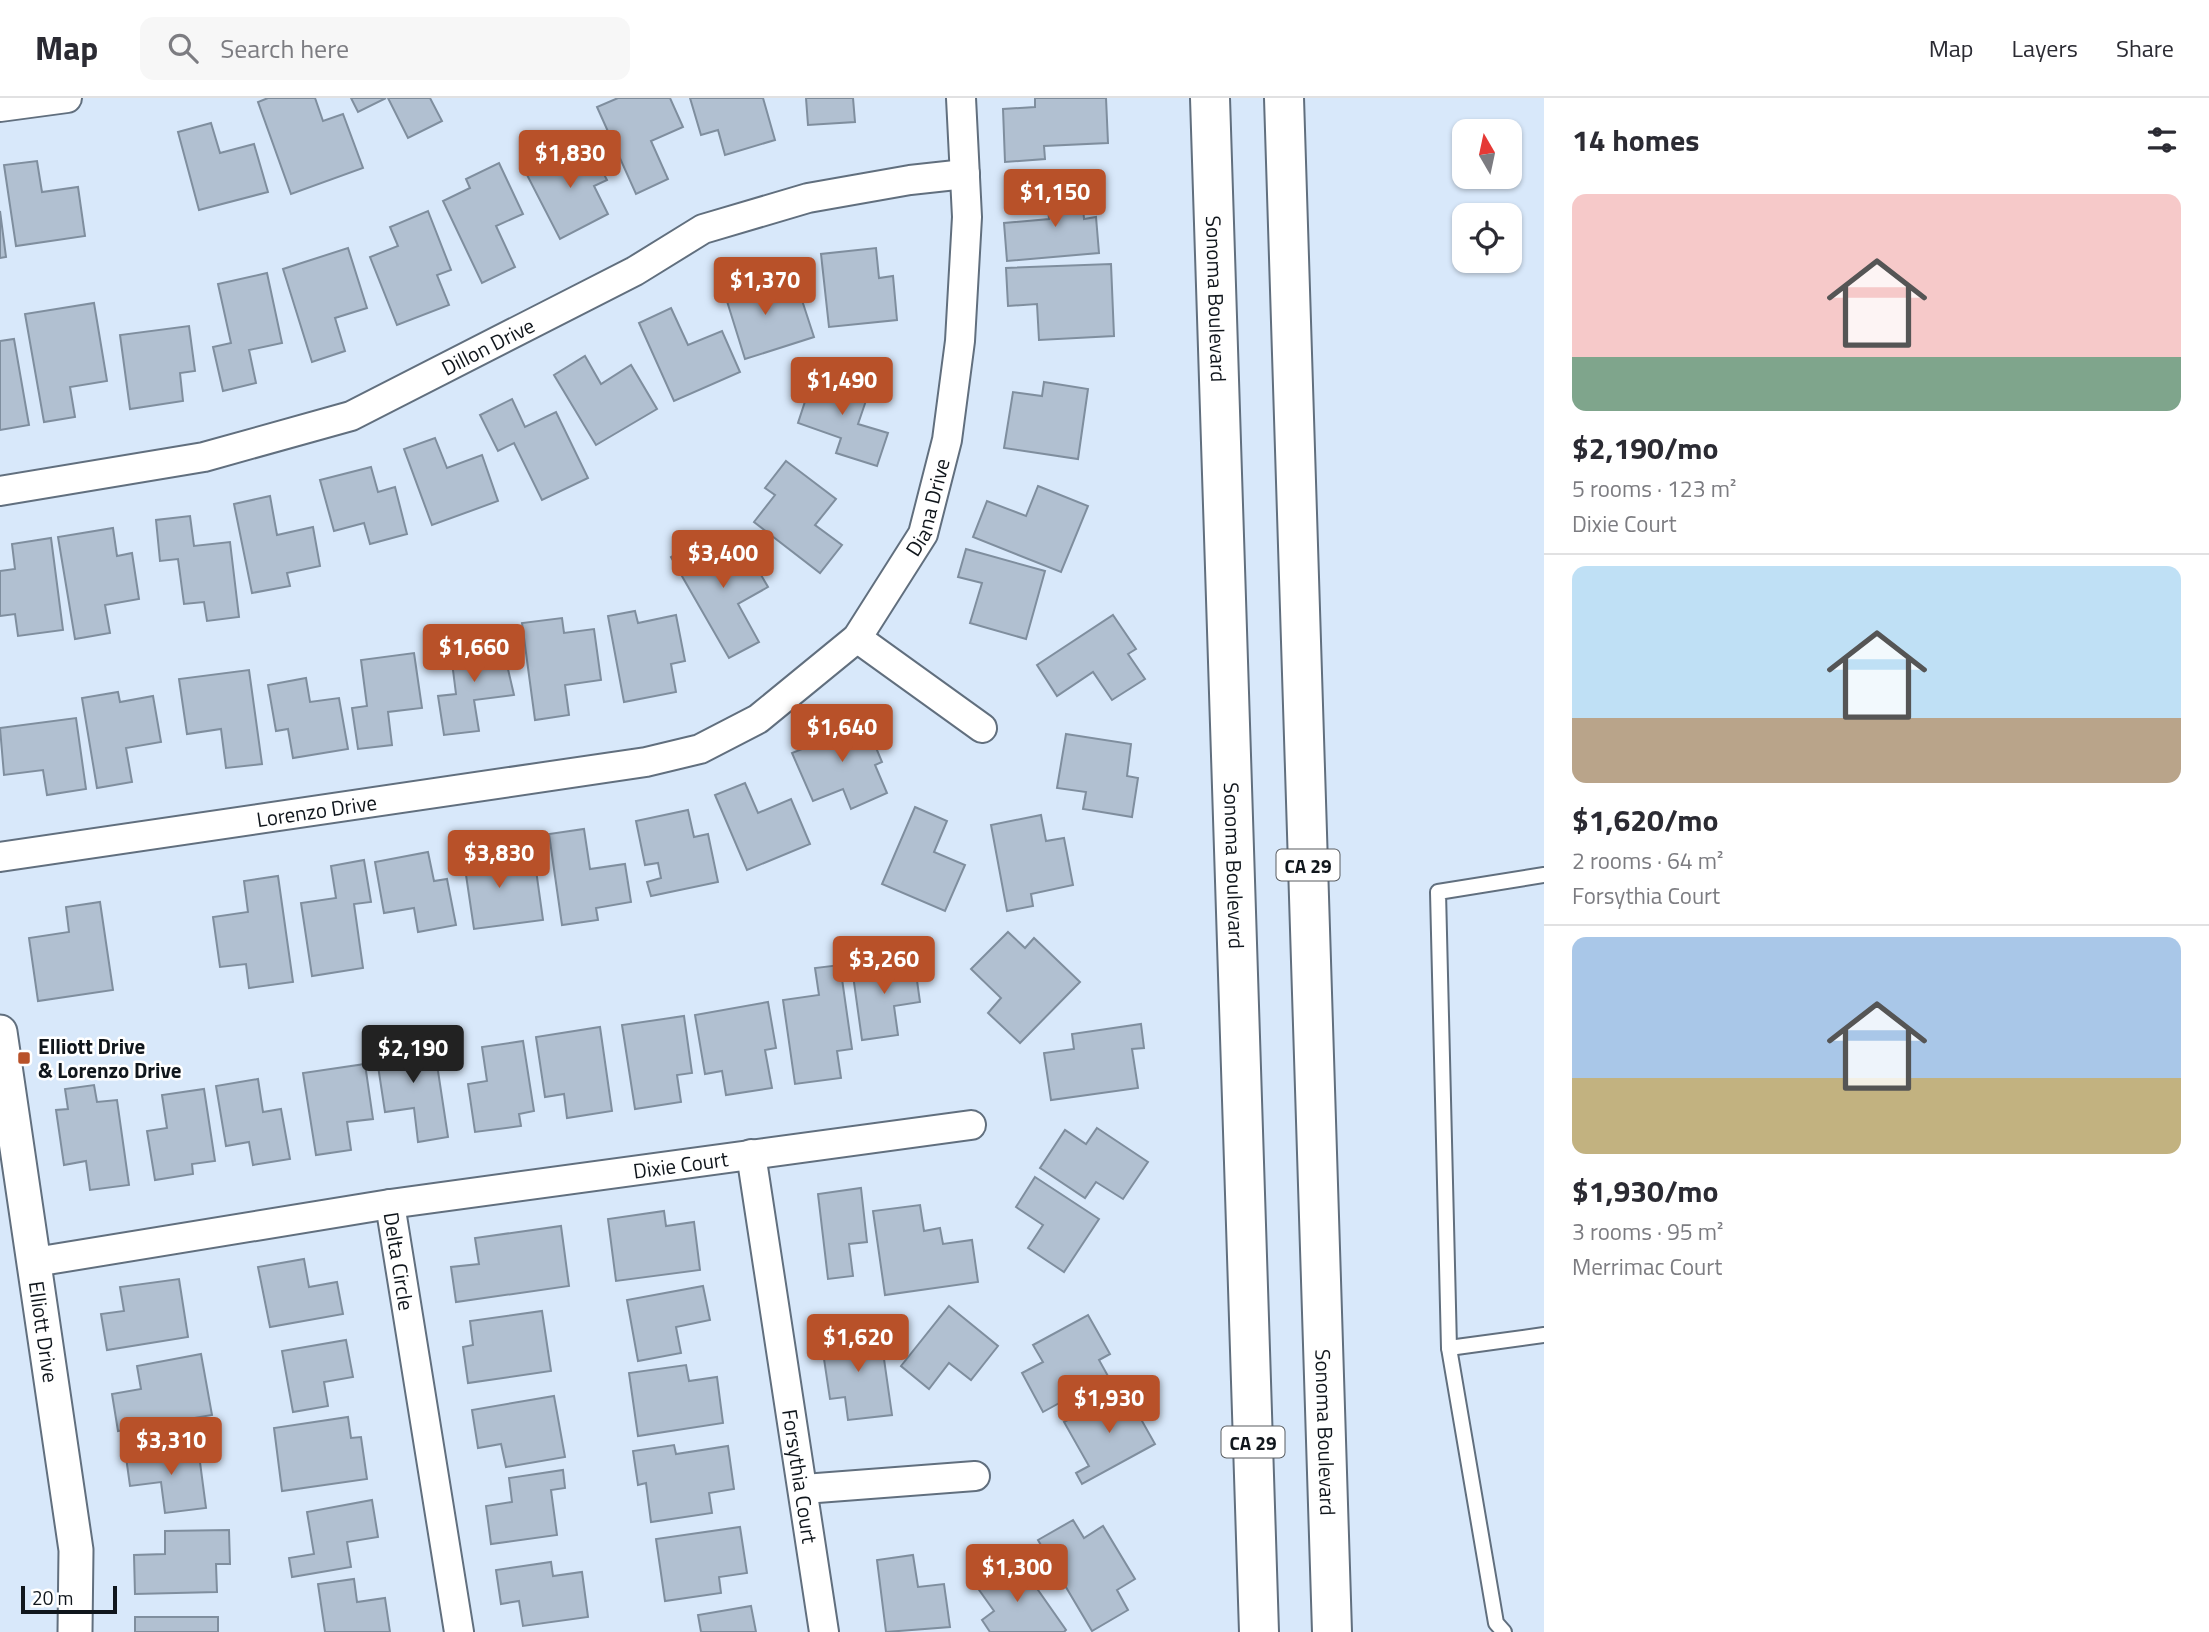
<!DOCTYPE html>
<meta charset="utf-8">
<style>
:root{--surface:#fff;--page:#f7f7f7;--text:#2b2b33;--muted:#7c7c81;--line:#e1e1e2;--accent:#b85129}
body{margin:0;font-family:"Titillium Web",sans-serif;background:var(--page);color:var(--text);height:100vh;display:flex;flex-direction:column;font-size:26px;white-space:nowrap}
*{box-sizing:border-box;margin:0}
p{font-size:23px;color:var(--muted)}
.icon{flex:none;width:38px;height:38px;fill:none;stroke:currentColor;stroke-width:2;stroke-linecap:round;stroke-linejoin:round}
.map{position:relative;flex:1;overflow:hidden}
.side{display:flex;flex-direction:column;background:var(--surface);width:665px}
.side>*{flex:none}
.needle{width:46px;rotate:351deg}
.tools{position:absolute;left:1452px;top:21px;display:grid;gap:14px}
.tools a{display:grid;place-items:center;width:70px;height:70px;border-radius:14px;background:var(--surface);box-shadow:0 2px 5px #0004;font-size:35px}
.scale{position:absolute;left:21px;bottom:18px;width:96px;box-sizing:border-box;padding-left:7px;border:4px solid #10161c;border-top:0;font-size:19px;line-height:24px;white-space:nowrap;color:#10161c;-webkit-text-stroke:5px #fff;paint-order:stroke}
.price{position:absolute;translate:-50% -60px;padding:0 16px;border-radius:7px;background:var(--accent);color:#fff;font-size:23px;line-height:46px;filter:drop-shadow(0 2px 4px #0008)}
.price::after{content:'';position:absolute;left:50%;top:42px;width:21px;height:16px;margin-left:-10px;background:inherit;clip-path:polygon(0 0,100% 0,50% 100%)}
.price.active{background:#222;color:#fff}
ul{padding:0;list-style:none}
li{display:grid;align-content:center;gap:14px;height:371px;padding:0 28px}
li+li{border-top:2px solid var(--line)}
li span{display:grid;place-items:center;height:217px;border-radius:14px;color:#555}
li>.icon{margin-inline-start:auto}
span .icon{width:126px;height:126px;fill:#fffc;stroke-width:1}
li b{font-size:30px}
h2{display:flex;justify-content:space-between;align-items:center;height:84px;padding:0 28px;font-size:30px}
header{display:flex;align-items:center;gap:42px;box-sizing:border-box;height:98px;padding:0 35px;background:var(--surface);border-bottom:2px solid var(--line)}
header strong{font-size:33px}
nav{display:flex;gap:38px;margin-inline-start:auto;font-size:24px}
.search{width:490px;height:63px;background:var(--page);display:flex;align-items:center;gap:18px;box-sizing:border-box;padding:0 24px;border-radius:14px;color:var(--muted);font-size:26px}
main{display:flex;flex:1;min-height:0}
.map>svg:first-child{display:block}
.building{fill:#b1c0d1;stroke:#7f8e9e;stroke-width:2}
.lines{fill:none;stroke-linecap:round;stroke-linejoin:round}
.service-casing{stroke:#616f7e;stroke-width:18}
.minor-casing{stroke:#616f7e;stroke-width:32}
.tertiary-casing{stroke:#616f7e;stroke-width:37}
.trunk-casing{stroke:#616f7e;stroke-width:42}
.service{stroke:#fff;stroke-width:14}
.minor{stroke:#fff;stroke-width:28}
.tertiary{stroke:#fff;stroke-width:33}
.trunk{stroke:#fff;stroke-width:38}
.poi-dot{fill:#b85129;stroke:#fff;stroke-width:2.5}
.labels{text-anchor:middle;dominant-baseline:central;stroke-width:5;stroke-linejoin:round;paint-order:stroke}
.shield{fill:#fff;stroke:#585c60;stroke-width:2}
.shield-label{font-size:19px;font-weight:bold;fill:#10161c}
.street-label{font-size:21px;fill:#10161c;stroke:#fff}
.poi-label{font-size:21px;font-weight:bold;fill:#10161c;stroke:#fff;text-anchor:start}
</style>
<header>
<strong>Map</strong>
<div class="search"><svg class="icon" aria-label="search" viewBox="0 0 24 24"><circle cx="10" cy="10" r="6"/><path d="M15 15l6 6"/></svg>Search here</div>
<nav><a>Map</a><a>Layers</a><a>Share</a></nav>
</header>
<main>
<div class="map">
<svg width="1544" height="1534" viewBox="0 0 1544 1534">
<rect width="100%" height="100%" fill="#d8e8fa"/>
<g class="building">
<polygon points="268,0 315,0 323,23 343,16 363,70 291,96 258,4"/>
<polygon points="351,0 386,0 358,14"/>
<polygon points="388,0 430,0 442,23 408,40"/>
<polygon points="618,0 670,0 683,29 651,43 668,81 636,96 597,9"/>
<polygon points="690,0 763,0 775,42 725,57 718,32 701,37"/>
<polygon points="806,0 853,0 855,24 808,27"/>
<polygon points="1035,0 1106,0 1108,45 1044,48 1045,61 1005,64 1003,11 1035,9"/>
<polygon points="211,25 220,55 254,46 268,94 199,112 178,34"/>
<polygon points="587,44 607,82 594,88 608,116 560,141 526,75"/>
<polygon points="37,63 42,94 78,89 85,138 16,148 4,67"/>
<polygon points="499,65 523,116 496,128 515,169 482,185 443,103 470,90 466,81"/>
<polygon points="1081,84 1084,121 1096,119 1099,155 1007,163 1004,125 1049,121 1046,87"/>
<polygon points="0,113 6,159 0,160"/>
<polygon points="428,113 451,172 437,177 449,207 397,227 370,159 398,148 390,129"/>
<polygon points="348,150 367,210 335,220 345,253 312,264 283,171"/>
<polygon points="876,150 879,180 893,178 897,222 829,229 821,156"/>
<polygon points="1111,166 1114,238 1039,242 1037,206 1008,208 1006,170"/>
<polygon points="753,174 761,202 798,190 814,239 745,261 721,184"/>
<polygon points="267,175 282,245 249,252 256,285 223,293 213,249 231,245 218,186"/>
<polygon points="94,205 107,283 70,289 75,319 44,324 25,216"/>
<polygon points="671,210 688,247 722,233 740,274 674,303 639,225"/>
<polygon points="189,228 195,273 180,275 183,303 130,311 120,237"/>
<polygon points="14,241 29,327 0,332 0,243"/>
<polygon points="585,258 601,286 631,267 657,311 596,347 554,277"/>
<polygon points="815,273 870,291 858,326 888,335 877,368 836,355 841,340 798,325"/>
<polygon points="1044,284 1088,291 1078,361 1004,350 1013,294 1042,298"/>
<polygon points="512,301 525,329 556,314 588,380 542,402 514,345 498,353 480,317"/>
<polygon points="435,340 447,370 482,357 498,403 432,427 404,351"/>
<polygon points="786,363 836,401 815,427 842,447 820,475 754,424 775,397 765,390"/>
<polygon points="371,369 378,394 395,389 407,436 370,446 364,425 334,433 320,382"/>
<polygon points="1038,388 1088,408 1061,474 973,439 987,403 1026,418"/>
<polygon points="270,398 277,437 313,429 320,468 287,475 290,488 252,495 234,406"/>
<polygon points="190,418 194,448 230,444 239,519 207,523 204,504 184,506 178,461 160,463 156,422"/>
<polygon points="113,430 117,458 132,455 139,501 105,507 110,535 75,541 58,439"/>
<polygon points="739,439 768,489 738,506 759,544 729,560 671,459 698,443 707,458"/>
<polygon points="51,440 63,532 18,538 15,516 0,518 0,473 15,471 12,446"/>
<polygon points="966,451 1045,473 1026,541 970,525 982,485 958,479"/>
<polygon points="635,513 638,525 676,517 685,563 671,566 676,594 624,604 608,518"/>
<polygon points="1113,517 1136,551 1128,556 1145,581 1112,602 1093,574 1057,598 1037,567"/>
<polygon points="562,520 564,535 594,531 601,582 565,587 569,617 535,622 522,525"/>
<polygon points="501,541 514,597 474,602 479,633 444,637 438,598 456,596 450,548"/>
<polygon points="414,555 422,610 388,614 392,647 358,651 352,610 367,608 361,562"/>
<polygon points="249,572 262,666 226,670 221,631 187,636 179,581"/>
<polygon points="306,580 310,604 339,600 348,651 293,660 288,631 276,633 268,587"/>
<polygon points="118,594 120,604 153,598 161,644 126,650 132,684 97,690 82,600"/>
<polygon points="76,620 86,691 47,697 43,672 4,677 0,630"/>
<polygon points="864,621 882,664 875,667 887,695 851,711 843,691 813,703 792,655 817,645 812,633 835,624 839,632"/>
<polygon points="1066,636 1131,646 1127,678 1138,680 1132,719 1083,711 1086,694 1057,690"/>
<polygon points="745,685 758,715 791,701 810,746 747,772 715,697"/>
<polygon points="915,709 947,723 934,754 965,767 945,813 882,786"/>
<polygon points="688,712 694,739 708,736 718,784 651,798 647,784 661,780 658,765 645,767 636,723"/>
<polygon points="1041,717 1046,743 1064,740 1073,787 1031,796 1033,808 1007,813 991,727"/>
<polygon points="584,731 590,771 625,766 631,804 596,810 598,822 562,827 549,736"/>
<polygon points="500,745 505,777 536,772 543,822 474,831 462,750"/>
<polygon points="428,754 434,783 447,781 456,827 418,834 414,810 384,815 375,764"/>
<polygon points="364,762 371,804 354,806 363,870 312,878 301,805 336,800 331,768"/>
<polygon points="278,778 293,884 249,890 246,866 220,869 213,819 248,814 244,783"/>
<polygon points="100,804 113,892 38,903 29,840 69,834 66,809"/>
<polygon points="1008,834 1025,850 1034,840 1080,884 1020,945 988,915 1001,900 971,871"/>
<polygon points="914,861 920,904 894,908 898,937 862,942 852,870"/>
<polygon points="840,867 852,951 837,953 841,980 795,986 783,902 819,897 815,870"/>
<polygon points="768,904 776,950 765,952 772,990 726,997 722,973 705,976 695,917"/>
<polygon points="684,918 692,975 677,977 681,1004 635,1011 622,927"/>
<polygon points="1141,926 1144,950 1132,951 1138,990 1051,1002 1044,955 1074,951 1072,936"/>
<polygon points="600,929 612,1013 567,1020 564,996 545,999 536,939"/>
<polygon points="433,940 448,1039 418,1044 414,1010 385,1014 375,948"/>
<polygon points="523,943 534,1013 519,1016 521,1028 475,1034 468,986 487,983 482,949"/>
<polygon points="365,966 373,1021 347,1024 351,1052 316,1057 303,975"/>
<polygon points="258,981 263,1014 281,1011 290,1061 253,1067 249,1044 226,1048 216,988"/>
<polygon points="94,987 97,1004 117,1002 129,1087 90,1092 86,1063 64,1067 56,1012 68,1011 65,991"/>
<polygon points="204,991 215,1063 192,1066 193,1076 155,1082 147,1033 167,1030 162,997"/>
<polygon points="1097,1030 1148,1064 1123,1101 1096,1084 1085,1100 1040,1070 1065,1032 1086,1046"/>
<polygon points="1035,1079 1099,1121 1064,1174 1028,1150 1043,1127 1016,1109"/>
<polygon points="861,1090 867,1144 849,1146 853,1178 828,1181 818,1096"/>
<polygon points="920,1107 924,1133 940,1130 943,1146 972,1142 978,1184 885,1197 873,1113"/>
<polygon points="664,1113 666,1128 694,1124 700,1172 616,1183 608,1121"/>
<polygon points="561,1128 569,1188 456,1204 451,1169 479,1166 475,1140"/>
<polygon points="304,1161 309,1189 337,1184 343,1216 270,1229 258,1169"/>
<polygon points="179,1181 188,1239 107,1252 101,1216 124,1213 120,1189"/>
<polygon points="703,1188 710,1222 676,1229 681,1255 638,1263 627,1202"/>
<polygon points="949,1208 998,1248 971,1282 949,1265 929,1291 901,1268"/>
<polygon points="542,1213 551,1273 468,1285 463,1249 473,1247 470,1223"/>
<polygon points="1088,1217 1110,1256 1099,1262 1108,1278 1043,1314 1022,1275 1043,1264 1033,1247"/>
<polygon points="880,1233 892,1317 848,1322 845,1299 830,1301 821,1241"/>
<polygon points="346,1242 353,1279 324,1284 328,1308 293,1314 282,1253"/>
<polygon points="201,1256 212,1317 118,1333 112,1296 141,1291 137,1268"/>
<polygon points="686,1267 689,1283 717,1279 723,1325 638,1338 629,1275"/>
<polygon points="1124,1291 1155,1346 1082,1386 1076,1375 1089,1368 1064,1324"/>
<polygon points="554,1298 565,1359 506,1369 501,1346 478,1350 472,1312"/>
<polygon points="348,1319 351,1340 361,1339 367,1381 282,1393 274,1330"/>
<polygon points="674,1347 676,1356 728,1348 734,1391 709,1395 712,1415 651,1424 646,1385 638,1387 633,1353"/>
<polygon points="198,1349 206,1410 165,1415 161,1384 130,1388 126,1359"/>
<polygon points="563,1372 565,1390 551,1392 557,1437 491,1446 486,1408 512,1404 509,1380"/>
<polygon points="372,1402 378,1439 347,1444 351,1469 292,1479 289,1460 314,1456 307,1414"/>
<polygon points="1073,1422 1084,1440 1103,1428 1135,1481 1117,1492 1128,1512 1092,1533 1038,1442"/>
<polygon points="740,1429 747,1475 719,1479 721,1495 665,1503 656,1441"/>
<polygon points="229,1432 230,1466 216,1466 217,1494 135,1496 134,1457 165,1456 165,1433"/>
<polygon points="913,1457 918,1489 944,1486 950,1529 886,1534 877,1462"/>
<polygon points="1017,1462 1066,1532 1064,1534 990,1534 982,1522 994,1513 977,1489"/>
<polygon points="551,1464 553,1478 582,1474 588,1519 523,1528 519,1503 501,1506 496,1472"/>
<polygon points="354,1481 357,1504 385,1500 390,1534 325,1534 318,1486"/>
<polygon points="751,1508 756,1534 701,1534 698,1517"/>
<rect x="135" y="1519" width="83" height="15"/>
</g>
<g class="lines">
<defs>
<g id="service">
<polyline points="1449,1250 1544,1237"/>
<polyline points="1504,1534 1496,1525 1449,1250 1438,794 1544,777"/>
</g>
<g id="minor">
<polyline points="0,9 67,0"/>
<path id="s1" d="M 0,393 L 204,359 L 351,318 L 635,173 L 703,131 L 808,100 L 910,82 L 965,76"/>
<polyline points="857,540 982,630"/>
<path id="s2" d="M 0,759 L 646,664 L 700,651 L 758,621 L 857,540 L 923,436 L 947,342 L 960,243 L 967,119 L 961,0"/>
<path id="s3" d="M 751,1056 L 824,1534"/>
<path id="s4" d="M 390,1106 L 459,1534"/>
<path id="s5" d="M 35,1164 L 390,1106 L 971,1027"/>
<polyline points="804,1391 975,1378"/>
</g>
<g id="tertiary">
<path id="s6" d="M 0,934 L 76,1452 L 75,1534"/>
</g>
<g id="trunk">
<path id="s7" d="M 1210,0 L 1259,1534"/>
<path id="s8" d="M 1284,0 L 1332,1534"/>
</g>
</defs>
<use href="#service" class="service-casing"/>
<use href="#minor" class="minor-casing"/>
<use href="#tertiary" class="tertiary-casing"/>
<use href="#trunk" class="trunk-casing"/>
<use href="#service" class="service"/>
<use href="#minor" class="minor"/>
<use href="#tertiary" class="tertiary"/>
<use href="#trunk" class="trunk"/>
</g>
<rect class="poi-dot" x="17" y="953" width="14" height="14" rx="3.5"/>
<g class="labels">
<g class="shield">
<rect x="1276.5" y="751.5" width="63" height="31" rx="5"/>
<rect x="1221.5" y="1328.5" width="63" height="31" rx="5"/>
</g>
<g class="shield-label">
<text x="1308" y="767">CA 29</text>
<text x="1253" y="1344">CA 29</text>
</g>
<g class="street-label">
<text stroke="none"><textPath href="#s7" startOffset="201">Sonoma Boulevard</textPath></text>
<text stroke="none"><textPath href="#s1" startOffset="513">Dillon Drive</textPath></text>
<text stroke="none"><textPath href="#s2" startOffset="1052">Diana Drive</textPath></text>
<text stroke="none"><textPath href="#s2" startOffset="320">Lorenzo Drive</textPath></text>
<text stroke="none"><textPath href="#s7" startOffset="768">Sonoma Boulevard</textPath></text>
<text stroke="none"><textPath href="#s5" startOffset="653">Dixie Court</textPath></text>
<text stroke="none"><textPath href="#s4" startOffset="58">Delta Circle</textPath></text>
<text stroke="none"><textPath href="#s6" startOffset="303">Elliott Drive</textPath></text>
<text stroke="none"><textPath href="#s8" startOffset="1335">Sonoma Boulevard</textPath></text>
<text stroke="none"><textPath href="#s3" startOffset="326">Forsythia Court</textPath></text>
</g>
<g class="poi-label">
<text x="38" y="948">Elliott Drive<tspan x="38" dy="24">&amp; Lorenzo Drive</tspan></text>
</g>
</g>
</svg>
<div class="tools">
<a><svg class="needle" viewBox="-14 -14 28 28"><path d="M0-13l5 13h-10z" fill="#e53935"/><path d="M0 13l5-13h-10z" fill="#7c7c81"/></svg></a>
<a><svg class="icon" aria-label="locate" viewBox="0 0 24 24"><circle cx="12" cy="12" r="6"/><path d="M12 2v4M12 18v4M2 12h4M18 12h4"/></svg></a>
</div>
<div class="scale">20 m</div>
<b class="price" style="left:570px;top:92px">$1,830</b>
<b class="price" style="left:1055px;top:131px">$1,150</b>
<b class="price" style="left:765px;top:219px">$1,370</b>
<b class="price" style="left:842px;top:319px">$1,490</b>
<b class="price" style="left:723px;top:492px">$3,400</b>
<b class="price" style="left:474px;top:586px">$1,660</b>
<b class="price" style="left:842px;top:666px">$1,640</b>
<b class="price" style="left:499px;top:792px">$3,830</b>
<b class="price" style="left:884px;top:898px">$3,260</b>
<b class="price active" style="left:413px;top:987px">$2,190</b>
<b class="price" style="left:858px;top:1276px">$1,620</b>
<b class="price" style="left:1109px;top:1337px">$1,930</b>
<b class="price" style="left:171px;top:1379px">$3,310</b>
<b class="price" style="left:1017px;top:1506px">$1,300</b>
</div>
<section class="side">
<h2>14 homes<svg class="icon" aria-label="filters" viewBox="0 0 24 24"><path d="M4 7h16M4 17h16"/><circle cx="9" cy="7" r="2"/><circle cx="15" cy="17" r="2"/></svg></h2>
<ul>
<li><span style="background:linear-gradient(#f6c9c9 75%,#7fa58c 0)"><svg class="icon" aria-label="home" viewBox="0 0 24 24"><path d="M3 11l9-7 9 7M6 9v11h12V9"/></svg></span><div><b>$2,190/mo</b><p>5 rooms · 123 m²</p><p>Dixie Court</p></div></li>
<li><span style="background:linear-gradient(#bfe0f5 70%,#b9a48a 0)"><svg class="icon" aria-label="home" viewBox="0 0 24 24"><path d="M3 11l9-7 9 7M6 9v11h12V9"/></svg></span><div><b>$1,620/mo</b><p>2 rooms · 64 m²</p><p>Forsythia Court</p></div></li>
<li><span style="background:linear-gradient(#a9c7e8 65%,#c2b280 0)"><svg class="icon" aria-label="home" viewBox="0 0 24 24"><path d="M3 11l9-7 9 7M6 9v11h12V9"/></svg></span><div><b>$1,930/mo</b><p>3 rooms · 95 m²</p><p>Merrimac Court</p></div></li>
</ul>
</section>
</main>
